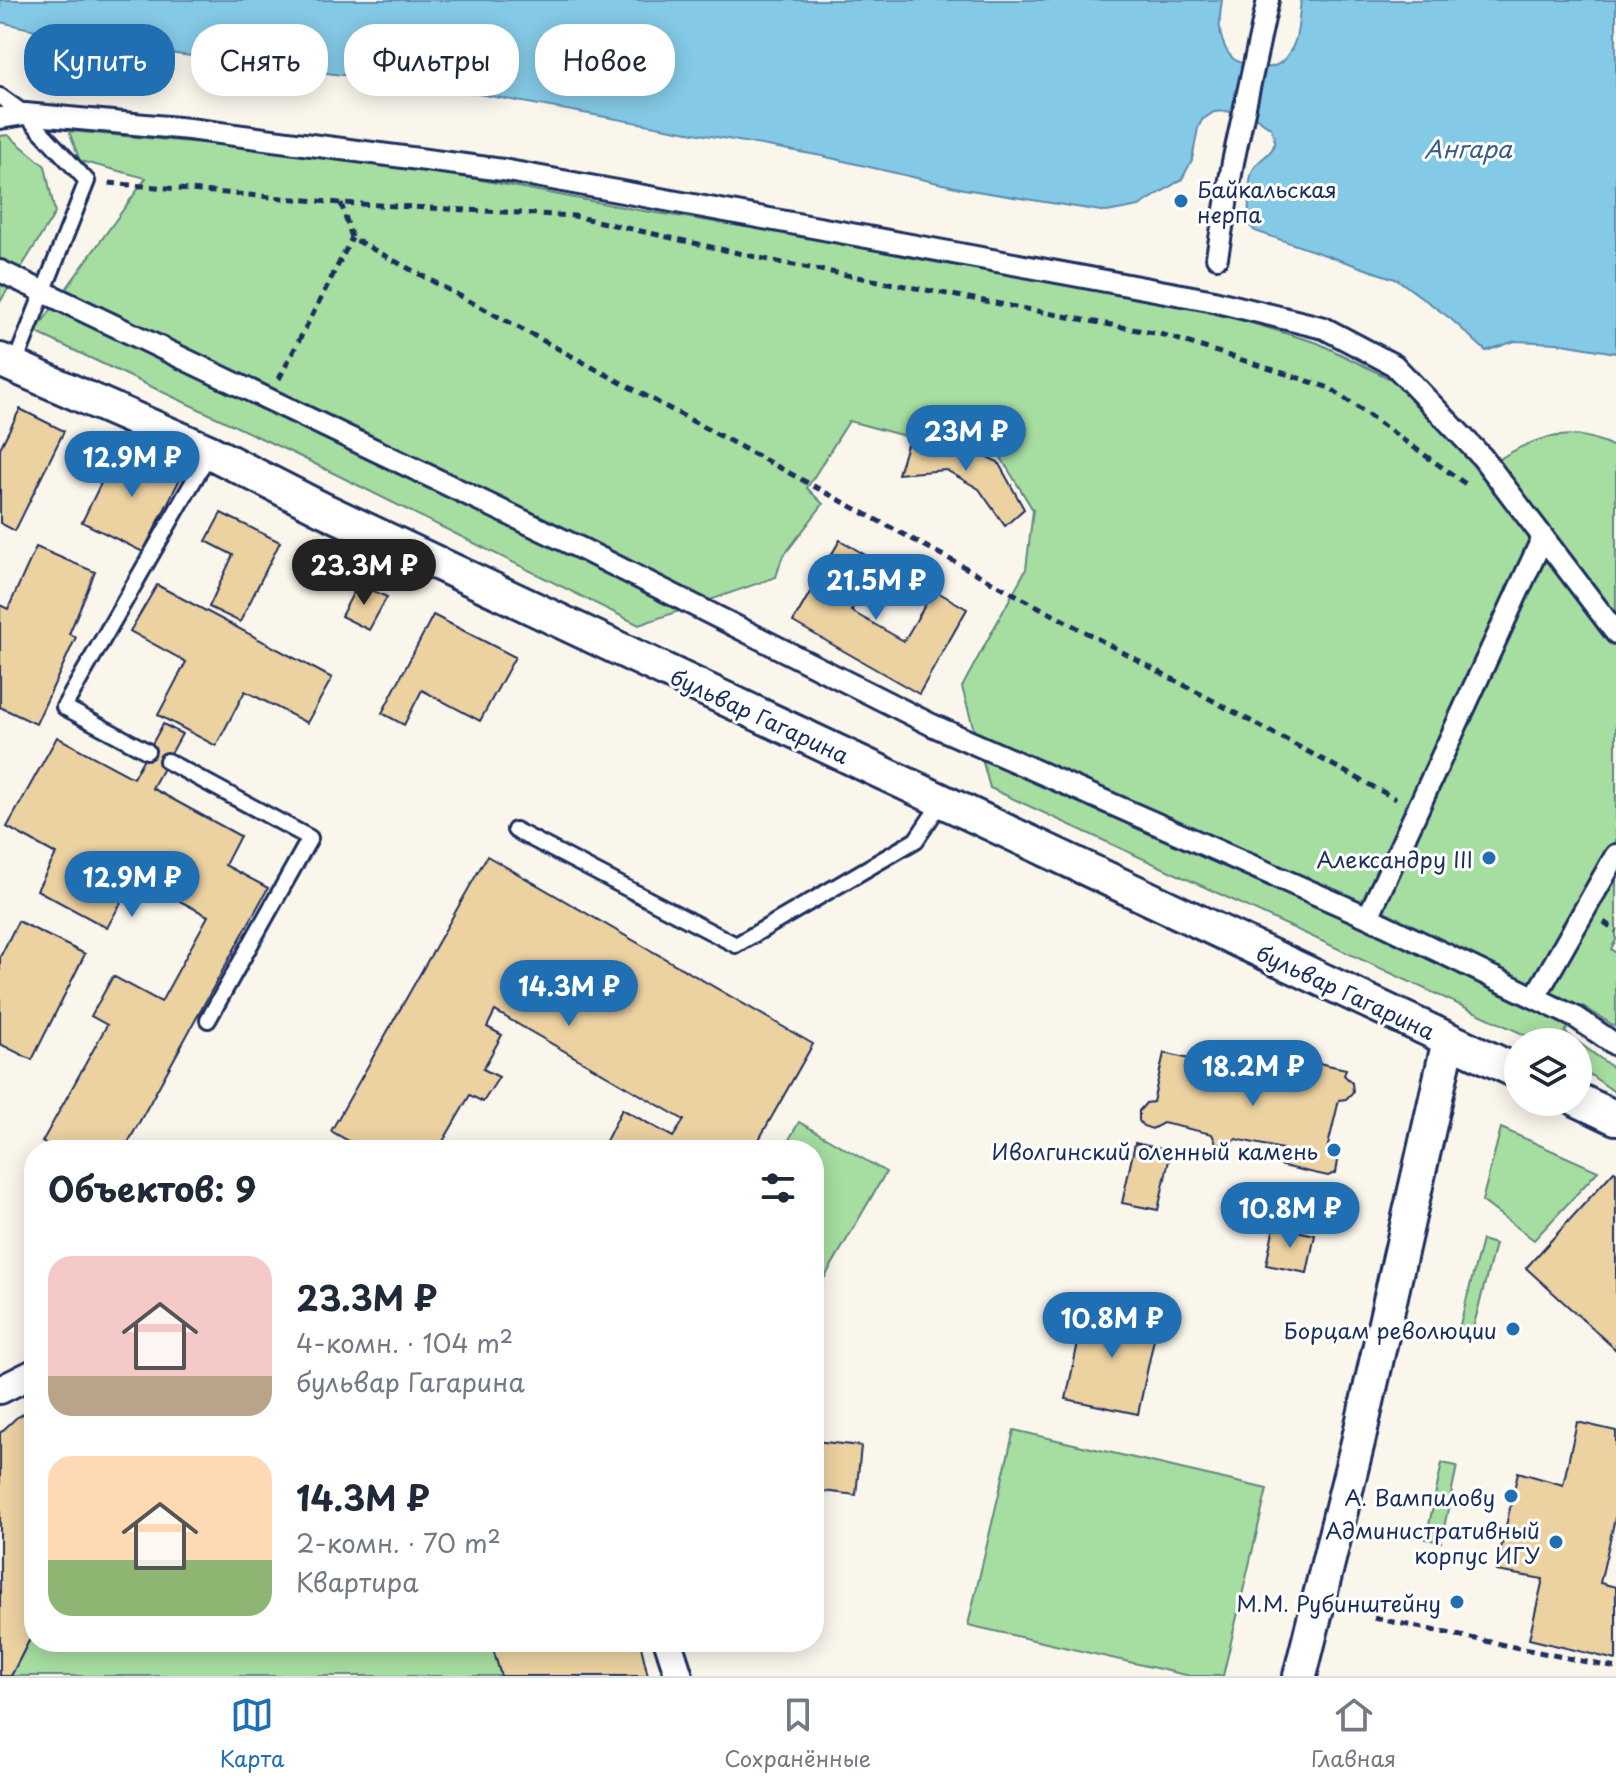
<!DOCTYPE html>
<html lang="ru">
<meta charset="utf-8">
<style>
:root{--surface:#fff;--page:#f6f6f7;--text:#1f2937;--muted:#747a83;--line:#e0e1e3;--accent:#1f6fb2}
body{margin:0;font-family:"Playpen Sans",sans-serif;background:var(--page);color:var(--text);height:100vh;display:flex;flex-direction:column;font-size:30px;white-space:nowrap}
*{box-sizing:border-box;margin:0}
p{font-size:26px;color:var(--muted)}
.icon{flex:none;width:44px;height:44px;fill:none;stroke:currentColor;stroke-width:2;stroke-linecap:round;stroke-linejoin:round}
.map{position:relative;flex:1;overflow:hidden}
.drawer{position:absolute;left:24px;top:1140px;width:800px;height:512px;display:flex;flex-direction:column;background:var(--surface);border-radius:32px;box-shadow:0 4px 20px #0003}
.drawer>*{flex:none}
.banner{position:absolute;left:24px;top:24px;width:800px;height:72px;display:flex;gap:16px}
.buttons{position:absolute;left:1504px;top:1028px;display:grid;gap:16px}
.buttons a{display:grid;place-items:center;width:88px;height:88px;border-radius:50%;background:var(--surface);box-shadow:0 4px 20px #0003;font-size:40px}
.price{position:absolute;translate:-50% -68px;padding:0 18px;border-radius:28px;background:var(--accent);color:#fff;font-size:26px;line-height:52px;filter:drop-shadow(0 2px 4px #0008)}
.price::after{content:'';position:absolute;left:50%;top:48px;width:24px;height:18px;margin-left:-12px;background:inherit;clip-path:polygon(0 0,100% 0,50% 100%)}
.price.current{background:#222;color:#fff}
ul{padding:0;list-style:none}
li{display:flex;align-items:center;gap:24px;height:200px;padding:0 24px}
li span{display:grid;place-items:center;flex:none;width:224px;height:160px;border-radius:24px;color:#555}
li>.icon{margin-inline-start:auto}
span .icon{width:96px;height:96px;fill:#fffc;stroke-width:1}
li b{font-size:34px}
h2{display:flex;justify-content:space-between;align-items:center;height:96px;padding:0 24px;font-size:34px}
.chip{padding:0 28px;border-radius:32px;background:var(--surface);box-shadow:0 4px 20px #0003;font-size:28px;line-height:72px}
.chip.current{background:var(--accent);color:#fff}
.tabs{display:flex;justify-content:space-around;align-items:center;height:112px;border-top:2px solid var(--line);background:var(--surface);font-size:22px;color:var(--muted)}
.tabs a{display:grid;justify-items:center;gap:4px}
.tabs .current{color:var(--accent)}
.map>svg:first-child{display:block}
.green{fill:#a6dda0;stroke:#60867f;stroke-width:2}
.water{fill:#84c9e5;stroke:#5a8baf;stroke-width:2}
.building{fill:#ecd1a1;stroke:#1b2f5e;stroke-width:2}
.lines{fill:none;stroke-linecap:round;stroke-linejoin:round}
.service-casing{stroke:#1b2f5e;stroke-width:20}
.pedestrian-casing{stroke:#1b2f5e;stroke-width:26}
.minor-casing{stroke:#1b2f5e;stroke-width:32}
.tertiary-casing{stroke:#1b2f5e;stroke-width:38}
.path{stroke:#1b2f5e;stroke-width:5;stroke-dasharray:8 6;stroke-linecap:butt}
.service{stroke:#fff;stroke-width:14}
.pedestrian{stroke:#fff;stroke-width:20}
.minor{stroke:#fff;stroke-width:26}
.tertiary{stroke:#fff;stroke-width:32}
.poi-dot{fill:#1f6fb2;stroke:#fff;stroke-width:3}
.labels{text-anchor:middle;dominant-baseline:central;stroke-width:6;stroke-linejoin:round;paint-order:stroke}
.poi-label{font-size:22px;fill:#1b2f5e;stroke:#fff;text-anchor:end}
.street-label{font-size:22px;fill:#1b2f5e;stroke:#fff}
.water-label{font-size:24px;font-style:italic;fill:#3a5d86;stroke:#fff}
</style>
<div class="map">
<svg width="1616" height="1676" viewBox="0 0 1616 1676">
<rect width="100%" height="100%" fill="#fbf6ec"/>
<filter id="ink" filterUnits="userSpaceOnUse"><feTurbulence type="fractalNoise" baseFrequency=".0125" numOctaves="2"/><feDisplacementMap in="SourceGraphic" scale="16" xChannelSelector="R" yChannelSelector="G"/><feConvolveMatrix kernelMatrix="1 2 1 2 8 2 1 2 1" color-interpolation-filters="sRGB"/></filter>
<g filter="url(#ink)">
<g class="green">
<path d="M 69,131 L 257,148 L 439,172 L 638,210 L 805,236 L 939,263 L 1055,280 L 1225,315 L 1318,343 L 1403,385 L 1480,473 C 1520,442 1567,420 1616,448 L 1616,940 L 1611,949 L 1616,953 L 1616,1027 L 1583,1006 L 1565,1032 L 1578,1042 L 1540,1042 L 990,788 L 962,687 L 1026,569 L 1033,510 L 989,438 L 912,438 L 849,421 L 807,488 L 823,504 L 782,558 L 776,577 L 639,625 L 301,457 L 35,332 L 146,178 L 80,161 Z"/>
<polygon points="8,135 45,166 55,213 0,302 0,136"/>
<polygon points="1578,1042 1616,1070 1616,1093 1578,1066"/>
<polygon points="799,1122 886,1172 814,1296 814,1150 783,1150"/>
<polygon points="1501,1128 1598,1171 1534,1240 1482,1201"/>
<polygon points="1482,1240 1495,1244 1470,1340 1457,1336"/>
<polygon points="1014,1430 1267,1489 1223,1676 1190,1676 968,1625"/>
<polygon points="1442,1463 1457,1466 1441,1542 1426,1539"/>
<polygon points="34,1631 34,1642 491,1642 496,1653 501,1676 11,1676"/>
</g>
<path class="water" d="M 0,0 L 1222,0 C 1219,19 1217,37 1229,54 C 1237,66 1268,72 1280,63 C 1285,60 1289,53 1292,48 C 1299,35 1299,15 1301,0 L 1616,0 L 1616,353 L 1557,343 L 1515,341 L 1486,351 L 1451,319 L 1398,280 L 1255,231 L 1249,225 C 1249,209 1247,188 1252,172 C 1259,153 1283,156 1271,128 L 1255,117 L 1226,111 L 1214,112 L 1202,120 L 1198,128 L 1192,160 L 1182,179 L 1139,206 L 1107,212 L 964,189 L 822,156 L 445,88 L 96,44 L 0,22 Z"/>
<g class="building">
<polygon points="20,409 64,431 15,531 0,523 0,448"/>
<polygon points="955,442 998,462 1024,509 1005,526 979,489 946,470 898,474 907,445"/>
<polygon points="119,446 182,475 143,552 82,522"/>
<polygon points="221,513 280,542 240,622 209,607 233,555 206,541"/>
<polygon points="840,540 879,563 851,611 904,641 934,590 967,609 919,694 793,622"/>
<polygon points="36,547 95,572 69,634 76,637 36,724 0,707 0,605 8,609"/>
<polygon points="358,584 387,597 369,630 341,616"/>
<polygon points="157,585 332,678 307,723 245,691 216,746 158,715 186,662 130,631"/>
<polygon points="433,615 515,657 480,721 422,690 404,725 382,713"/>
<polygon points="163,724 182,734 152,788 240,836 225,865 268,888 124,1150 57,1150 42,1142 107,1025 91,1016 113,976 161,1002 208,916 135,877 107,928 37,890 56,854 7,827 57,737 133,778"/>
<polygon points="487,856 813,1044 753,1150 613,1150 604,1145 622,1109 673,1137 684,1120 495,1011 487,1027 502,1035 483,1069 499,1077 483,1102 470,1095 438,1150 365,1150 331,1131"/>
<polygon points="18,921 85,954 32,1060 0,1044 0,957"/>
<polygon points="1164,1053 1227,1068 1233,1060 1243,1059 1250,1066 1251,1073 1297,1084 1296,1074 1303,1067 1308,1066 1309,1061 1346,1069 1344,1075 1352,1083 1353,1092 1346,1099 1339,1100 1326,1154 1338,1161 1336,1173 1328,1176 1282,1166 1278,1157 1282,1149 1236,1139 1225,1146 1216,1143 1212,1134 1163,1123 1152,1129 1143,1126 1139,1121 1139,1111 1146,1103 1153,1102"/>
<polygon points="1135,1143 1171,1151 1158,1210 1122,1203"/>
<polygon points="1614,1171 1616,1172 1616,1350 1526,1268"/>
<polygon points="1274,1226 1315,1235 1307,1273 1266,1265"/>
<polygon points="1086,1305 1158,1320 1138,1414 1066,1399"/>
<polygon points="34,1408 34,1631 11,1676 0,1676 0,1433 16,1418"/>
<polygon points="1577,1422 1616,1431 1616,1514 1600,1583 1616,1587 1616,1660 1529,1639 1543,1579 1496,1571 1518,1472 1563,1485"/>
<polygon points="814,1441 861,1446 856,1495 814,1490"/>
<polygon points="491,1642 640,1642 648,1676 501,1676"/>
</g>
<g class="lines">
<defs>
<g id="service">
<polyline points="0,96 25,114 87,181 14,366"/>
<polyline points="147,751 64,707 210,452"/>
<polyline points="167,761 310,838 208,1020"/>
<polyline points="515,830 736,945 916,840 942,801"/>
</g>
<g id="pedestrian">
<polyline points="0,118 25,114 189,129 503,170 1209,300 1324,328 1394,365 1482,457 1616,633"/>
<polyline points="1217,257 1233,162 1268,0"/>
<polyline points="0,271 582,549 932,725 1368,917 1577,1018 1616,1045"/>
<polyline points="1368,917 1543,537"/>
<polyline points="1535,997 1616,855"/>
</g>
<g id="minor">
<polyline points="0,1390 34,1373"/>
<polyline points="668,1642 679,1676"/>
</g>
<g id="tertiary">
<polyline points="0,360 210,452 320,508 1518,1072"/>
<polyline points="1578,1100 1616,1118"/>
<polyline points="1300,1676 1358,1442 1449,1040"/>
</g>
</defs>
<use href="#service" class="service-casing"/>
<use href="#pedestrian" class="pedestrian-casing"/>
<use href="#minor" class="minor-casing"/>
<use href="#tertiary" class="tertiary-casing"/>
<g class="path">
<polyline points="109,183 341,203 574,216 778,262 1164,335 1330,388 1470,487"/>
<polyline points="341,203 352,238 1396,799"/>
<polyline points="279,379 352,238"/>
<polyline points="1604,922 1616,931"/>
<polyline points="1374,1618 1616,1668"/>
</g>
<use href="#service" class="service"/>
<use href="#pedestrian" class="pedestrian"/>
<use href="#minor" class="minor"/>
<use href="#tertiary" class="tertiary"/>
</g>
</g>
<g class="poi-dot">
<circle cx="1181" cy="201" r="8"/>
<circle cx="1489" cy="858" r="8"/>
<circle cx="1334" cy="1150" r="8"/>
<circle cx="1513" cy="1329" r="8"/>
<circle cx="1511" cy="1496" r="8"/>
<circle cx="1556" cy="1542" r="8"/>
<circle cx="1457" cy="1602" r="8"/>
</g>
<g class="labels">
<g class="poi-label">
<text x="1197" y="188" text-anchor="start">Байкальская<tspan x="1197" dy="25">нерпа</tspan></text>
<text x="1473" y="858">Александру III</text>
<text x="1318" y="1150">Иволгинский оленный камень</text>
<text x="1497" y="1329">Борцам революции</text>
<text x="1495" y="1496">А. Вампилову</text>
<text x="1540" y="1529">Административный<tspan x="1540" dy="25">корпус ИГУ</tspan></text>
<text x="1441" y="1602">М.М. Рубинштейну</text>
</g>
<g class="street-label">
<text transform="translate(760 715) rotate(25)">бульвар Гагарина</text>
<text transform="translate(1346 991) rotate(25)">бульвар Гагарина</text>
</g>
<g class="water-label">
<text x="1468" y="148">Ангара</text>
</g>
</g>
</svg>
<div class="buttons">
<a><svg class="icon" aria-label="layers" viewBox="0 0 24 24"><path d="M12 4l9 5-9 5-9-5zM3 14l9 5 9-5"/></svg></a>
</div>
<b class="price" style="left:966px;top:473px">23M ₽</b>
<b class="price" style="left:132px;top:499px">12.9M ₽</b>
<b class="price current" style="left:364px;top:607px">23.3M ₽</b>
<b class="price" style="left:876px;top:622px">21.5M ₽</b>
<b class="price" style="left:132px;top:919px">12.9M ₽</b>
<b class="price" style="left:569px;top:1028px">14.3M ₽</b>
<b class="price" style="left:1253px;top:1108px">18.2M ₽</b>
<b class="price" style="left:1290px;top:1250px">10.8M ₽</b>
<b class="price" style="left:1112px;top:1360px">10.8M ₽</b>
<div class="banner">
<a class="chip current">Купить</a>
<a class="chip">Снять</a>
<a class="chip">Фильтры</a>
<a class="chip">Новое</a>
</div>
<section class="drawer">
<h2>Объектов: 9<svg class="icon" aria-label="filters" viewBox="0 0 24 24"><path d="M4 7h16M4 17h16"/><circle cx="9" cy="7" r="2"/><circle cx="15" cy="17" r="2"/></svg></h2>
<ul>
<li><span style="background:linear-gradient(#f6c9c9 75%,#b9a48a 0)"><svg class="icon" aria-label="home" viewBox="0 0 24 24"><path d="M3 11l9-7 9 7M6 9v11h12V9"/></svg></span><div><b>23.3M ₽</b><p>4-комн. · 104 m²</p><p>бульвар Гагарина</p></div></li>
<li><span style="background:linear-gradient(#ffd9b3 65%,#8fb573 0)"><svg class="icon" aria-label="home" viewBox="0 0 24 24"><path d="M3 11l9-7 9 7M6 9v11h12V9"/></svg></span><div><b>14.3M ₽</b><p>2-комн. · 70 m²</p><p>Квартира</p></div></li>
</ul>
</section>
</div>
<nav class="tabs">
<a class="current"><svg class="icon" aria-label="map" viewBox="0 0 24 24"><path d="M3 6l6-2 6 2 6-2v14l-6 2-6-2-6 2zM9 4v14M15 6v14"/></svg>Карта</a>
<a><svg class="icon" aria-label="saved" viewBox="0 0 24 24"><path d="M7 4h10v16l-5-4-5 4z"/></svg>Сохранённые</a>
<a><svg class="icon" aria-label="home" viewBox="0 0 24 24"><path d="M3 11l9-7 9 7M6 9v11h12V9"/></svg>Главная</a>
</nav>
